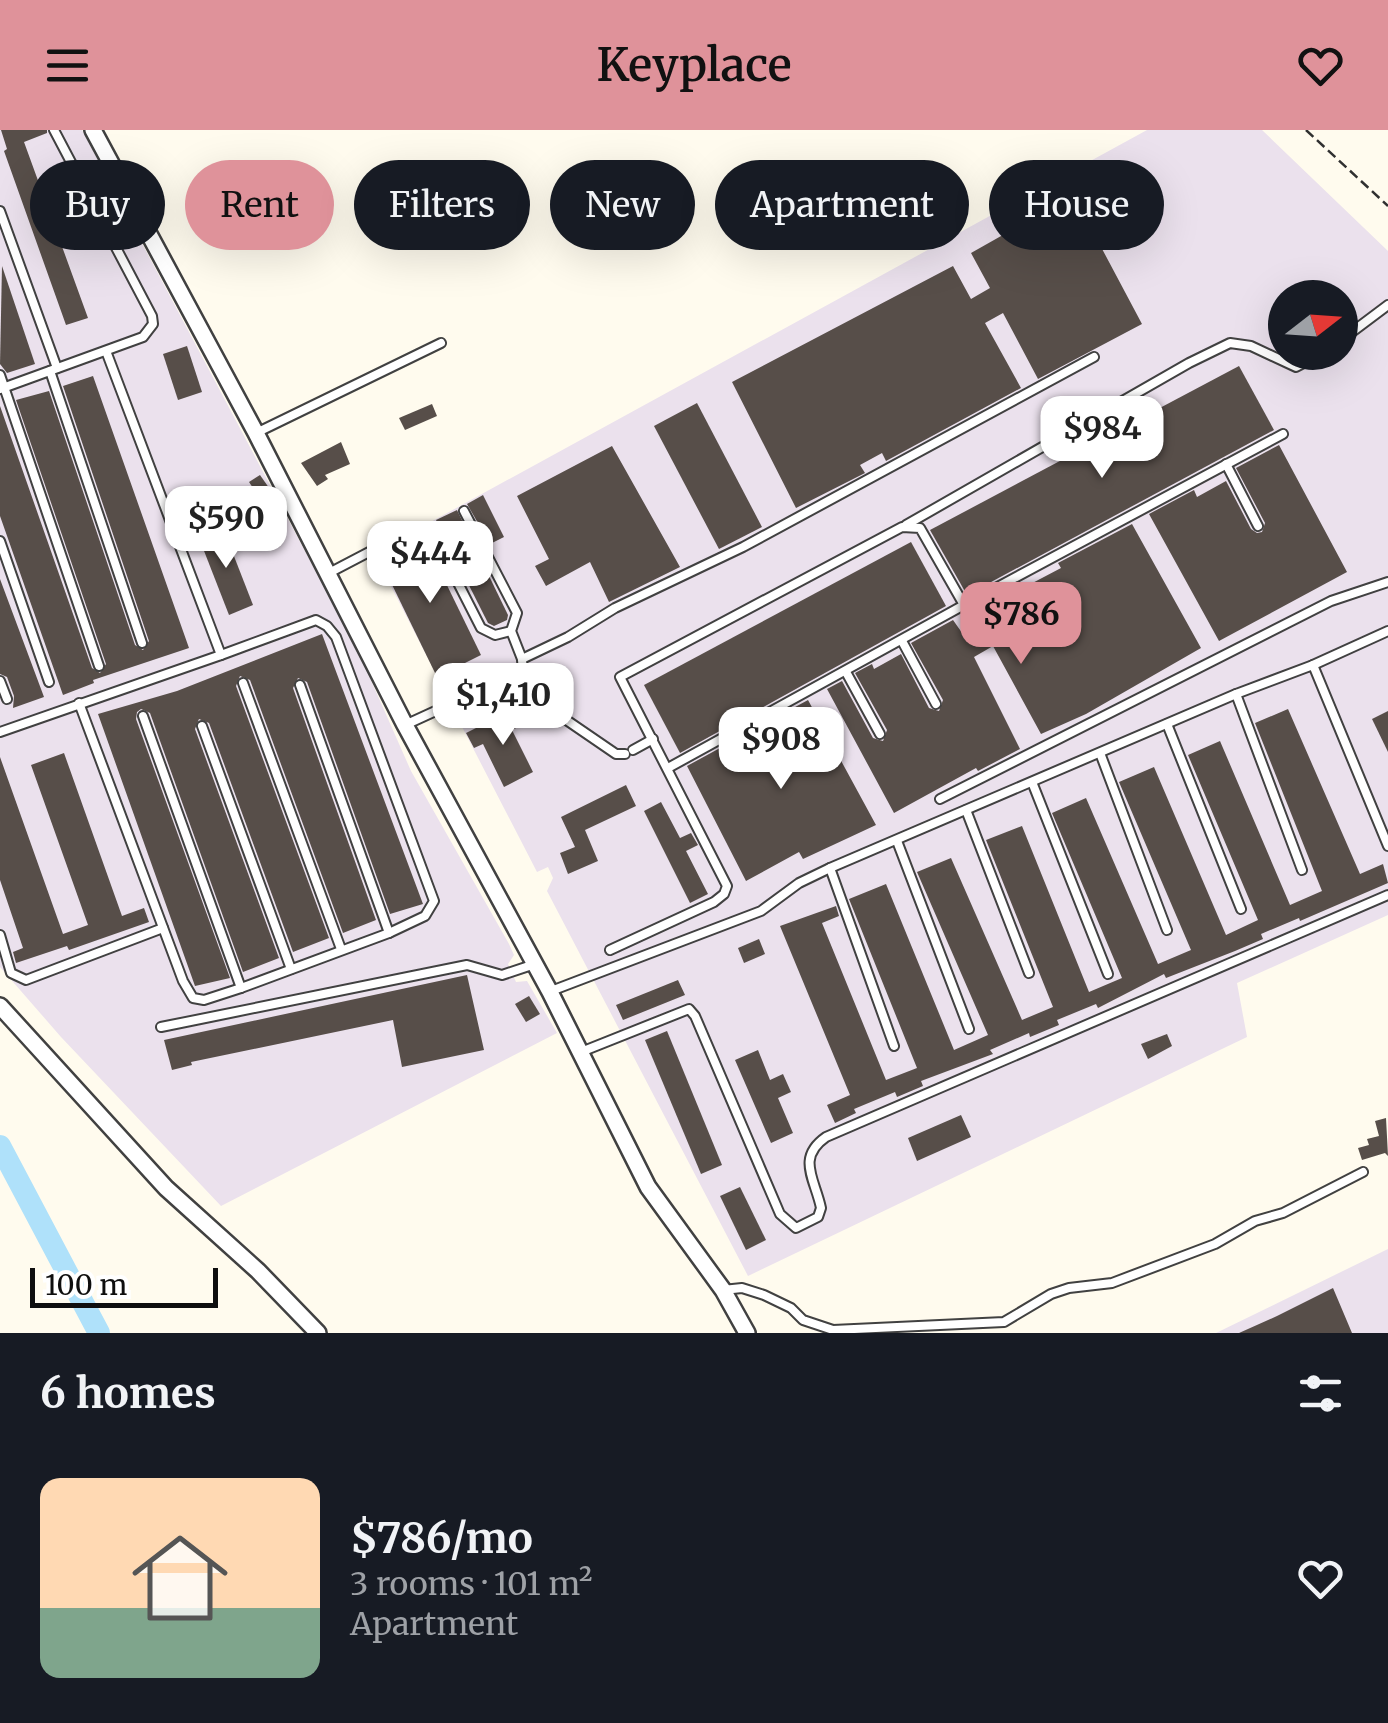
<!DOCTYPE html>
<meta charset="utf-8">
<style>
:root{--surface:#171b24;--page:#242831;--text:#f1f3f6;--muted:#9ea1a6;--line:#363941;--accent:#df929a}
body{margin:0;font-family:Merriweather,serif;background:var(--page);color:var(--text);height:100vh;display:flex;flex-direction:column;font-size:38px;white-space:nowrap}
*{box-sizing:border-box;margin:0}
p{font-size:32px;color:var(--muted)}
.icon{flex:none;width:55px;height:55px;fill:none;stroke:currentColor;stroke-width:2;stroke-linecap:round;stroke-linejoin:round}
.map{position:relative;height:1203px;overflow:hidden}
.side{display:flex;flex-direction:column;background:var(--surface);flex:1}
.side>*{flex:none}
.banner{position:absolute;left:30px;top:30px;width:1330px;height:90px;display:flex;gap:20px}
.needle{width:65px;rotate:73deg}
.tools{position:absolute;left:1268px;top:150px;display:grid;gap:20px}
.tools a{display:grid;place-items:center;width:90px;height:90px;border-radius:50%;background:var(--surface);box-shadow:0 10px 40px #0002;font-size:50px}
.scale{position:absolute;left:30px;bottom:25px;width:188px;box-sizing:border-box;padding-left:10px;border:5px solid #0e0e0e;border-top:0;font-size:28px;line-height:35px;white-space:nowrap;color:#0e0e0e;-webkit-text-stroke:8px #fff;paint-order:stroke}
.price{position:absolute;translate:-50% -85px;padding:0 22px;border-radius:20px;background:#fff;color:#222;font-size:32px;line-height:65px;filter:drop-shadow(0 2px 5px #0008)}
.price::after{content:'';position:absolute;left:50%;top:60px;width:30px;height:22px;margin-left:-15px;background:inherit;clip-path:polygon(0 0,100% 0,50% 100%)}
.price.active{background:var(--accent);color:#111}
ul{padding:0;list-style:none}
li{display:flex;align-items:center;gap:30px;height:250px;padding:0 40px}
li+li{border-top:2px solid var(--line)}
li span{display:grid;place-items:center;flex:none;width:280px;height:200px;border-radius:20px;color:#555}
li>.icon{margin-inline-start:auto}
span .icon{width:120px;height:120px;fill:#fffc;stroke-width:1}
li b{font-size:42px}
h2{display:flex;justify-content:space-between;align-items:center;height:120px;padding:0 40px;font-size:42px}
.tag{padding:0 35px;border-radius:45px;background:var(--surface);box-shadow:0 10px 40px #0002;font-size:35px;line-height:90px}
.tag.active{background:var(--accent);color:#111}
header{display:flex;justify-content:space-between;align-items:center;height:130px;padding:0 40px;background:var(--accent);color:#111;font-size:45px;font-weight:600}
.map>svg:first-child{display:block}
.industrial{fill:#ebe1ed;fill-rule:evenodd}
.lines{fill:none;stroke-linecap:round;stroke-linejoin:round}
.river{stroke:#afe1fa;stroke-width:22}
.building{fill:#574e49}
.service-casing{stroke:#414141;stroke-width:12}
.minor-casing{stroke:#414141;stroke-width:20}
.path{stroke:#303030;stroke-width:2.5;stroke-dasharray:10 5;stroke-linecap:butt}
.service{stroke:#fff;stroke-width:8}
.minor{stroke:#fff;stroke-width:15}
</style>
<header><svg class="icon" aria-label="menu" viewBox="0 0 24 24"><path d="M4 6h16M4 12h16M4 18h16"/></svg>Keyplace<svg class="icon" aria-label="heart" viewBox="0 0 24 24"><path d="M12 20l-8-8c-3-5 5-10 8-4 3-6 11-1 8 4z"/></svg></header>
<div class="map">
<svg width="1388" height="1203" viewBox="0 0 1388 1203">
<rect width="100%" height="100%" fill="#fffbee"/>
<g class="industrial">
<polygon points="0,0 82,0 359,523 411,641 509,814 514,825 508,834 516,852 527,851 557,903 221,1076 61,907 0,837"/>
<path d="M 1147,0 L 1262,0 L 1388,121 L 1388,785 L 1237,853 L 1247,907 L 748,1146 L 547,761 L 553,748 L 548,737 L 537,742 L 459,591 L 464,579 L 455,559 L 442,556 L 374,423 ZM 1285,168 L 1340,168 L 1340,222 L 1285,222 Z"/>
<polygon points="1388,1119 1388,1203 1216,1203"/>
</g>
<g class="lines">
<polyline class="river" points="0,1016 99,1203"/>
</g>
<g class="building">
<polygon points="1,0 47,0 47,3 24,12 88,188 66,195 4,21 7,19"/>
<polygon points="1075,68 1142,194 1038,249 1003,183 985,193 1021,258 886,331 882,323 860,335 865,343 796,378 732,252 953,136 971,169 990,158 971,123 1017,97 1020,103"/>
<polygon points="2,136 35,234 7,243 0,234"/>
<polygon points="187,216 202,262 178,270 163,224"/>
<polygon points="1239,236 1274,300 967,465 930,400"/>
<polygon points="93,246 189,518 93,550 94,553 63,565 0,386 0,276 92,538 100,543 106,534 16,270 49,261 135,515 143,520 149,511 63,256"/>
<polygon points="697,273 762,397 719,419 654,296"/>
<polygon points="432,274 437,286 405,300 399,288"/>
<polygon points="341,312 350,334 325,345 328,349 317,356 301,333"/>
<polygon points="1279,315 1347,442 1219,511 1149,384 1194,360 1197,367 1226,351 1251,399 1257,403 1262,402 1265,393 1236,338"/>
<polygon points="612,316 680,437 609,472 590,432 546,456 535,436 549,429 517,366"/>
<polygon points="260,345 274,365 263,373 249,352"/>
<polygon points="483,365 504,407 490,414 467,374"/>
<polygon points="457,380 508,485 507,490 494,496 488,493 436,390"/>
<polygon points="1132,394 1201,518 1086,584 1041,604 993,516 974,527 1020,619 978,641 976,638 894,683 827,559 842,551 873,608 883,611 887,600 855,543 872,534 874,539 901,524 929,578 939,581 943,570 911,513 953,490 965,507 983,497 974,478 1021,453 1023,458 1061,438 1058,433"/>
<polygon points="223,398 253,475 229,485 199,408"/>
<polygon points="423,406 481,525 437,547 379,428"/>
<polygon points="911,412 946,476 680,623 644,555"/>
<polygon points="0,449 44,567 13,578 14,566 7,547 0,544"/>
<polygon points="322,504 423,774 390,784 307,552 298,548 293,558 376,790 343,803 250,550 240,546 236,556 329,808 293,822 209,593 199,589 195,599 279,828 243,842 150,583 141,579 137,582 136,589 230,848 195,856 98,584 177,561"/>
<polygon points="808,570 876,695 803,729 799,722 746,751 687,636"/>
<polygon points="1288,579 1360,744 1383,734 1388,753 1300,791 1299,788 1261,804 1263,809 1235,821 1166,848 1164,844 1098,878 1096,874 1057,890 1059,895 1030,907 1029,903 990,920 993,924 921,951 923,956 897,967 895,962 854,979 856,983 835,993 827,975 850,965 780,796 836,776 839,786 822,793 886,950 917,938 849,769 886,754 954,920 988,905 917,742 951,728 1022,890 1053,877 986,710 1022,696 1089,862 1122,848 1052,683 1086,668 1158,834 1191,820 1119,652 1154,637 1226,805 1258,790 1188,625 1220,611 1290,775 1322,761 1255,593"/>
<polygon points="512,580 520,596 512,600 533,642 504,657 483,614 474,618 466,603"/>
<polygon points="1388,581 1388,622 1372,589"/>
<polygon points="64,623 122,786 144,778 149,792 69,820 67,816 16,833 13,822 23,818 0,750 0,627 63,804 88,795 31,635"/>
<polygon points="626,655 636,676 585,700 598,731 568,744 560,723 575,717 561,687"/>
<polygon points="661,672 680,708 691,703 698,715 686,721 708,764 690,773 644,681"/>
<polygon points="759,809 765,824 744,833 738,818"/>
<polygon points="467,845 484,920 402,937 393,890 191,932 192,935 172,940 164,910"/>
<polygon points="678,850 685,865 623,890 616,875"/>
<polygon points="529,866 540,884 526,892 515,874"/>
<polygon points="667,901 722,1035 701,1044 645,910"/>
<polygon points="1167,904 1172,916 1148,929 1141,914"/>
<polygon points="758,920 770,950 783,944 791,962 778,968 793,1003 771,1013 735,930"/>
<polygon points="961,985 971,1007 917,1031 908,1008"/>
<polygon points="1386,988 1388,1026 1385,1023 1362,1030 1358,1018 1369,1015 1367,1009 1379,1006 1375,991"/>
<polygon points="740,1057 766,1110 746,1120 720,1066"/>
<polygon points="1333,1158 1352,1203 1239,1203 1277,1186"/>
</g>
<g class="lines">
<defs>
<g id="service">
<polyline points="0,81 57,238"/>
<polyline points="1340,211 1388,175"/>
<polyline points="50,241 142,513"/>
<polyline points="0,245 99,536"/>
<polyline points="0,259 143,207 153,194 152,186 54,0"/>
<polyline points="256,303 441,213"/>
<polyline points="1226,334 1258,396"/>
<polyline points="464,381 517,483 511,501 522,529"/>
<polyline points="906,395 1189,233 1230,213 1251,216 1296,237 1325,222"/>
<polyline points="431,400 481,498 495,505 511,501"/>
<polyline points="0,411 49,552"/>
<polyline points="327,444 371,421"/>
<polyline points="902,511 936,574"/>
<polyline points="1313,535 1388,501"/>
<polyline points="846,542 880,604"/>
<polyline points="0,551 7,569"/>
<polyline points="243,553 341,819"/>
<polyline points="300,555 389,803"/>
<polyline points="524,561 616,624 625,624"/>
<polyline points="1236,564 1302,740"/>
<polyline points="79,573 183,851 193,868 204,870 241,858 389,803 425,786 434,771 336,507 327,496 316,490 221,525"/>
<polyline points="143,586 241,858"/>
<polyline points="1167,594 1241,779"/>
<polyline points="405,595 477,562 501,569 524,561 522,529 568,507 615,478 743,417 1094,227"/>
<polyline points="202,596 291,839"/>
<polyline points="0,602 221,525 106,221"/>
<polyline points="633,620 653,609"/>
<polyline points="1100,623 1167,800"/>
<polyline points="668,638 964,475"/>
<polyline points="1032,652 1108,844"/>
<polyline points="940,669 1331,471 1388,452"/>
<polyline points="966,680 1029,843"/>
<polyline points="897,711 969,899"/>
<polyline points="830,738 894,916"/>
<polyline points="0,805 11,843 26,850 163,798"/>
<polyline points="610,820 714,772 724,764 727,756 620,547 902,397 920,398 964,475 1283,304"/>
<polyline points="551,861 761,781 799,753 830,738 1236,564 1313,535 1388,716"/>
<polyline points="161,897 467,835 502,845 535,834"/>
<path d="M 581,922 L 689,879 L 695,886 L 780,1084 L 796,1098 L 818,1087 L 821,1078 C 815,1049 796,1028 826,1007 L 1388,765"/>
<polyline points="723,1160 742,1158 764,1165 791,1178 803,1190 833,1200 1004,1192 1051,1164 1069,1158 1112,1153 1215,1114 1255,1091 1283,1083 1363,1042"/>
</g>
<g id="minor">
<polyline points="93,0 256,303 405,595 550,862 648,1057 723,1160 747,1203"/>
<polyline points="0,876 166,1058 258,1141 318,1203"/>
</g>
</defs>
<use href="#service" class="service-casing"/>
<use href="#minor" class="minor-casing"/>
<polyline class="path" points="1306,0 1388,76"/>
<use href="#service" class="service"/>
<use href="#minor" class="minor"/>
</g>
</svg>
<div class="tools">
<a><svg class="needle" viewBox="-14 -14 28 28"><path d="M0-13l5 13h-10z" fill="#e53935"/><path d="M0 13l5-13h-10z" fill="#9ea1a6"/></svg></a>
</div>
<div class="scale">100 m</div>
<b class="price" style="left:1102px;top:351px">$984</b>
<b class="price" style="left:226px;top:441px">$590</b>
<b class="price" style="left:430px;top:476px">$444</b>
<b class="price active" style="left:1021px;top:537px">$786</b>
<b class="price" style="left:503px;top:618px">$1,410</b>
<b class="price" style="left:781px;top:662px">$908</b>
<div class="banner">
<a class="tag">Buy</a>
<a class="tag active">Rent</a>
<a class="tag">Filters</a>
<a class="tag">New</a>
<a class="tag">Apartment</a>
<a class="tag">House</a>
</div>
</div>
<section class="side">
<h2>6 homes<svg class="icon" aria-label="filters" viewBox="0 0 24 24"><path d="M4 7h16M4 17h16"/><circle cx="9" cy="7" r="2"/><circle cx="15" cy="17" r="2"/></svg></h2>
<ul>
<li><span style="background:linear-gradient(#ffd9b3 65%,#7fa58c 0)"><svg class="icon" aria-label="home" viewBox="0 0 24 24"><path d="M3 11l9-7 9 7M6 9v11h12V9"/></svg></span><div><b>$786/mo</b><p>3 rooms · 101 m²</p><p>Apartment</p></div><svg class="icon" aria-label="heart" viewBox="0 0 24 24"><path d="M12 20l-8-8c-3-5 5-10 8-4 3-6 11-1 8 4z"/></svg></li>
</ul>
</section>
